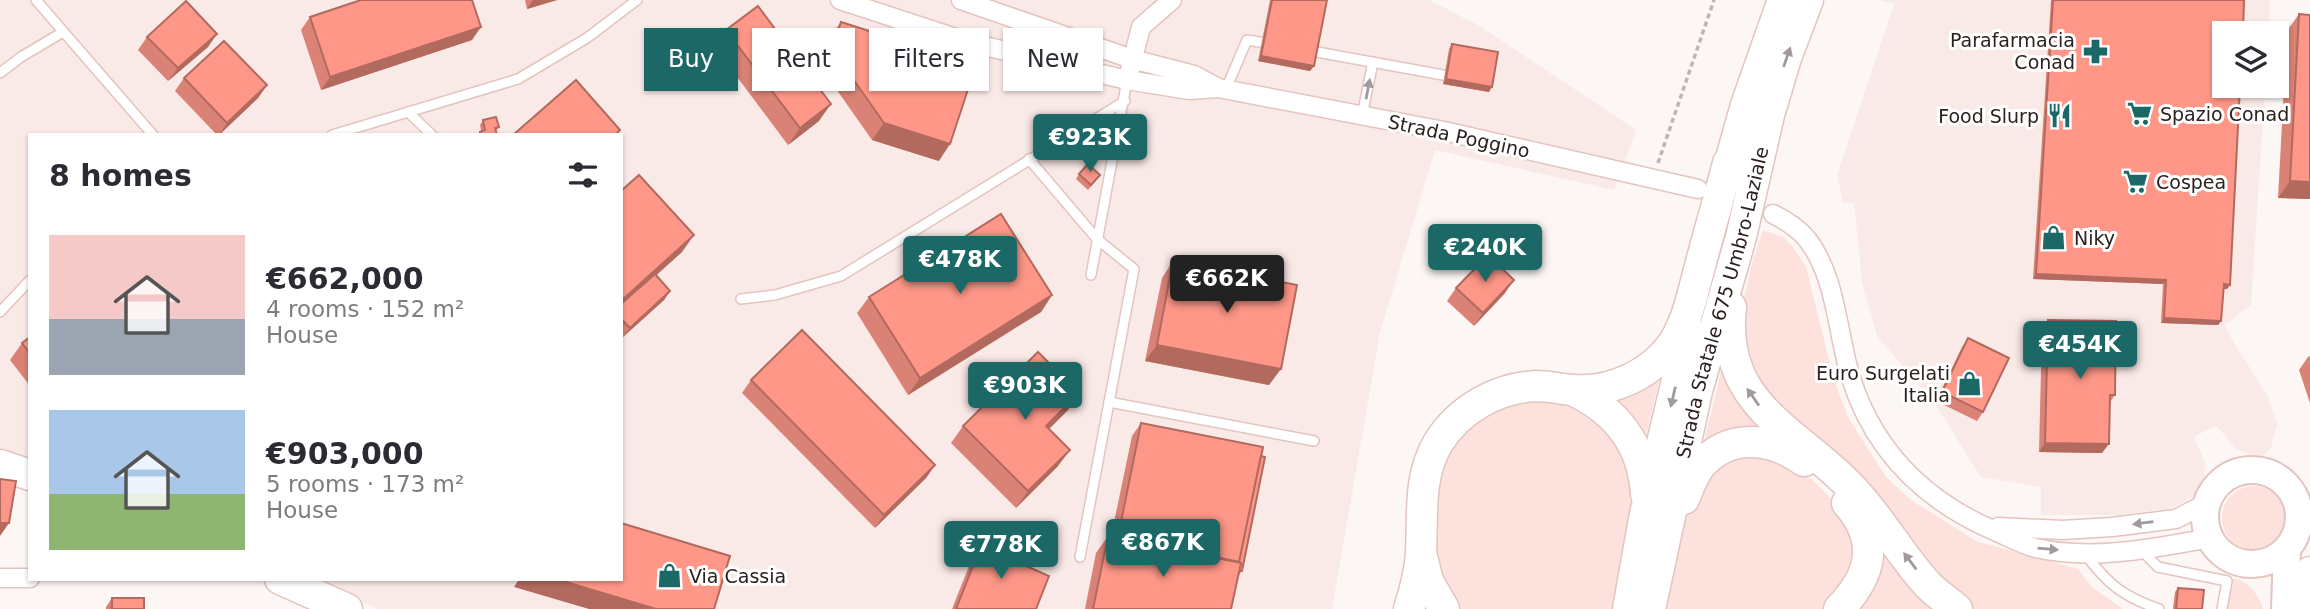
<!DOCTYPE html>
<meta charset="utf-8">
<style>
:root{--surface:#fff;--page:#f7f7f7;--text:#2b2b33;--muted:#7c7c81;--accent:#1b6866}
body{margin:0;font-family:"DejaVu Sans",sans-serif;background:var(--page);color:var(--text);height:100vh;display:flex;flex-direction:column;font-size:26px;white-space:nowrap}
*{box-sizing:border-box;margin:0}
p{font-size:23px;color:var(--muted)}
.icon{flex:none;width:38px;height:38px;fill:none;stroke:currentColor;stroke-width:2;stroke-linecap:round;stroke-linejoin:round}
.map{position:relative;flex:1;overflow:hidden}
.sheet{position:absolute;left:28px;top:133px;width:595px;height:448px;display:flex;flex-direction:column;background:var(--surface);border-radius:0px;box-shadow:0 2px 5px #0004}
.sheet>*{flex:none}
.top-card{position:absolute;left:644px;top:28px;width:665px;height:63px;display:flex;gap:14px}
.fabs{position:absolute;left:2212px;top:21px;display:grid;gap:14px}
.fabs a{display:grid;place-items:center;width:77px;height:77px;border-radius:0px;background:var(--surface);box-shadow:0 2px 5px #0004;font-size:35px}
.price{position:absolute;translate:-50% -60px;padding:0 16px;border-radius:7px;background:var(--accent);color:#fff;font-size:23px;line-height:46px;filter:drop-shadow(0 2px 4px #0008)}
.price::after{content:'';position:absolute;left:50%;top:42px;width:21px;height:16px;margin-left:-10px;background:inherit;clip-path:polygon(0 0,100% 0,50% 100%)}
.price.selected{background:#222;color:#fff}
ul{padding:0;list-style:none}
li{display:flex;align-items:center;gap:21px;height:175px;padding:0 21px}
li span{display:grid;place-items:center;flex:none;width:196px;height:140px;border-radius:0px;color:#555}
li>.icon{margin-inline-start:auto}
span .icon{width:84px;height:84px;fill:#fffc;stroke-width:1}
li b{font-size:30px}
h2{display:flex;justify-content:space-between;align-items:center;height:84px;padding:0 21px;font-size:30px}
.tag{padding:0 24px;border-radius:0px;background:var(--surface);box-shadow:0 2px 5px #0004;font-size:24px;line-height:63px}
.tag.selected{background:var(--accent);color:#fff}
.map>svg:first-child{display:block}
.built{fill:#faeae7}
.green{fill:#fde1dc}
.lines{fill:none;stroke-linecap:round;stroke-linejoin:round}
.service-casing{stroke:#e3c4be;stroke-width:12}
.minor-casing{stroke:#e3c4be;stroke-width:21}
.secondary-casing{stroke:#e3c4be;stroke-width:30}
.primary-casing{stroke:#e3c4be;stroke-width:33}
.trunk-casing{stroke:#e3c4be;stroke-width:33}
.path{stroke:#beb6b4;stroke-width:3.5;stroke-dasharray:5 3.5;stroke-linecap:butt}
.service{stroke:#fff;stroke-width:9}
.minor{stroke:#fff;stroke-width:18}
.secondary{stroke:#fff;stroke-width:26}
.primary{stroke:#fff;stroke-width:30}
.trunk{stroke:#fff;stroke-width:30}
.wall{fill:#da8275}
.shaded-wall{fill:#b26a5f}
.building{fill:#fe9788;stroke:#b26a5f;stroke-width:2}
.oneway{fill:#a09b9a}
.labels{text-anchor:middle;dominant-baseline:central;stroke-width:6;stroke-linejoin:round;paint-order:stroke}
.poi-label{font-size:19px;fill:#2d211f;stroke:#fff;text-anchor:start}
.street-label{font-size:19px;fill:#2d211f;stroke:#fff}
</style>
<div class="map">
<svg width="2310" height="609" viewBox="0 0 2310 609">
<rect width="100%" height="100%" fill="#fcf6f4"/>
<g class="built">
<polygon points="0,0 1429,0 1478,25 1636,130 1614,190 1435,150 1380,333 1332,609 378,609 312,579 621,579 621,135 30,135 30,462 0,453"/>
<polygon points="1878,0 2270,0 2268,33 2224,33 2224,86 2265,86 2251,305 2225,325 2232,340 2268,396 2277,424 2271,448 2265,454 2257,456 2237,450 2216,425 2194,437 2205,463 2204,482 2197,494 2172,508 2122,515 2041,515 2041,487 1981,477 1935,404 1877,336 1862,282 1854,203 1843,203 1837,175 1894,4"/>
</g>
<g class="green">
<polygon points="1763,230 1783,237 1793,247 1806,267 1834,380 1849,419 1886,477 1911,500 1976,541 2078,569 2092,587 2123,609 1974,609 1937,578 1777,410 1745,358 1741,310 1753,260"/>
<polygon points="1725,356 1777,433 1701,454"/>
<polygon points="1661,372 1645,440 1607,396"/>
<polygon points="1521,398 1570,400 1622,441 1633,498 1620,581 1675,553 1689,509 1717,467 1748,453 1787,463 1811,479 1839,506 1851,531 1856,560 1836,595 1822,609 1459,609 1452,600 1436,566 1433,505 1442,459 1468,424"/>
<circle cx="2254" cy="518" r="32"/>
<polygon points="1874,536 1945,609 1851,609"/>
<path d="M 2230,578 C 2247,579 2258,593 2263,609 L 2223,609 Z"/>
</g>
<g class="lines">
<defs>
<g id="service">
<polyline points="36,0 153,135"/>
<polyline points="1306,50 1454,77"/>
<polyline points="0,73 21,57 63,32"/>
<polyline points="1226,89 1247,40 1272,44"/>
<polyline points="408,112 432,135"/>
<polyline points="1362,116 1373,62"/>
<polyline points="332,135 518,79 587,38 637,0"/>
<polyline points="1029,159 1097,239 1134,269 1080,557"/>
<polyline points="1091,275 1127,80"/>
<polyline points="741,299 775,295 841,276 1125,101"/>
<polyline points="0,312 30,280"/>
<polyline points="1109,402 1314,441"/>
<polyline points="2151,548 2148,557 2158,567 2227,581 2222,609"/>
<path d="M 2085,554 C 2109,585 2122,596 2159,609"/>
</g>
<g id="minor">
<polyline points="840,0 968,42 1127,80 1189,90 1218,88 1444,131 1698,189"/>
<polyline points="961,0 1132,59 1194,75 1218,88"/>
<polyline points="1130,70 1141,27 1172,0"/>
<path d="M 1773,214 C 1785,220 1798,228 1807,239 C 1836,276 1837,331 1850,375 C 1873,451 1924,501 1997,532 C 2009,537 2023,545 2036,548 C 2093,561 2154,548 2210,538"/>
<polyline points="1998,527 2063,530 2112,527 2176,519 2207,503"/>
<polyline points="0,578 30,578"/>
</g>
<g id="secondary">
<circle cx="2252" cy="517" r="47"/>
<polyline points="2285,609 2287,549"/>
</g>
<g id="primary">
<polyline points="0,465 30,475"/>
<polyline points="280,579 347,609"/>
<polyline points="2301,609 2310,572"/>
</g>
<g id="trunk">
<polyline points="1724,183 1746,105 1783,0"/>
<path d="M 1731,307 C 1719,410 1804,432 1859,496 C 1884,524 1903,558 1928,585 C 1937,594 1948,601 1957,609"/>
<path d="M 1572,390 C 1616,410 1643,445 1646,494"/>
<path d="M 1684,499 C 1689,487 1693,475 1701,465 C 1730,432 1772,438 1804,461"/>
<polyline points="1422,557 1428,581 1444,609"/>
<path d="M 1409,609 C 1415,590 1420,572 1421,552 C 1423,514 1418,477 1438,443 C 1459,409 1497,388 1536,386 C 1549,386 1560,389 1573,390 C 1612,393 1652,374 1674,342 C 1688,319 1693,292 1700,266 C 1709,232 1719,198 1728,163"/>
<polyline points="1628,609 1645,514 1689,330"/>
<path id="s1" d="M 1650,609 L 1697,391 L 1741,237 L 1769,115 L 1786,58 L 1808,0"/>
<path d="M 1839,609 C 1872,575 1880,541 1847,503"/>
</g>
</defs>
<use href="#service" class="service-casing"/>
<use href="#minor" class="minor-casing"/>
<use href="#secondary" class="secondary-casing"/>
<use href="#primary" class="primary-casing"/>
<use href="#trunk" class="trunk-casing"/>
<polyline class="path" points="1658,163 1714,0"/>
<use href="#service" class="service"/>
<use href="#minor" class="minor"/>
<use href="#secondary" class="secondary"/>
<use href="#primary" class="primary"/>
<use href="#trunk" class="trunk"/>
</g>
<g class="wall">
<polygon points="525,0 557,0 527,9"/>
<polygon points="1270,0 1327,0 1314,66 1310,71 1258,61"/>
<polygon points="2051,0 2244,0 2230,285 2227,289 2223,289 2221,321 2218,325 2161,323 2163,284 2033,279"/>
<polygon points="2299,14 2310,199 2278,198 2287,31"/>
<polygon points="310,17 472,40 321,90 301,30"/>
<polygon points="841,22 939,161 872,140 820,66 829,38"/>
<polygon points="726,30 819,121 788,145 714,46"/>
<polygon points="147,37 208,47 168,81 138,50"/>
<polygon points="1452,44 1489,92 1443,84 1449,49"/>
<polygon points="184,78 267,85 258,98 219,135 217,135 175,91"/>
<polygon points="483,120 499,127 496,131 497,135 478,135 481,131 480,125"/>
<polygon points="1079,174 1100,175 1088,190 1076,179"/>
<polygon points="621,191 682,252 656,275 670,291 664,300 623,337 621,334"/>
<polygon points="1173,261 1269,385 1145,361 1162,278"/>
<polygon points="1456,288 1505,293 1474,326 1447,301"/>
<polygon points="1052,295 1041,312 908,395 857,313 869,297"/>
<polygon points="2048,320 2115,395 2110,402 2102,453 2039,452 2042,329"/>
<polygon points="30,337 30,386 10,360 22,343"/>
<polygon points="1968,338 1983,412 1977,421 1936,401 1962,347"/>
<polygon points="2310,356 2310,403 2299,370 2308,357"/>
<polygon points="751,380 935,465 926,478 875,528 742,393"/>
<polygon points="1079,393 1068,410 1049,429 1058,466 1016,508 951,443 963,426"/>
<polygon points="1141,423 1242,571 1238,576 1231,609 1085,609 1096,553 1108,536 1111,537 1132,436"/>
<polygon points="984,538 1015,561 1036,609 952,609 975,551"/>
<polygon points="2178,588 2202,609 2173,609 2175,592"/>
<polygon points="112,598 144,609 106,609 106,607"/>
</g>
<g class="shaded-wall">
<polygon points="533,0 557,0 527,9"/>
<polygon points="481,27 472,40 321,90 330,77"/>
<polygon points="217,34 208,47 168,81 178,68"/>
<polygon points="1261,56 1314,66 1310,71 1258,61"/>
<polygon points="1446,79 1492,87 1489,92 1443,84"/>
<polygon points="267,85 258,98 219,135 227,123"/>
<polygon points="831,104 819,121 788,145 800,128"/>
<polygon points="884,123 950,144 939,161 872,140"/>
<polygon points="2290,181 2310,182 2310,199 2278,198"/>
<polygon points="694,235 682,252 621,307 621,301"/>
<polygon points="2036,274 2166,280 2163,284 2033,279"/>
<polygon points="1514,280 1505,293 1474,326 1483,313"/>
<polygon points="2224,284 2230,285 2227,289 2220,289"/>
<polygon points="670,291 664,300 623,337 630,328"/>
<polygon points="1052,295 1041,312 908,395 920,378"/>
<polygon points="2164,318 2221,321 2218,325 2161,323"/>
<polygon points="1157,345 1281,369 1269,385 1145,361"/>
<polygon points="1079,393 1068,410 1035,443 1046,426"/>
<polygon points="2045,443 2109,444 2102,453 2039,452"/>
<polygon points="1070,450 1058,466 1016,508 1028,491"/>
<polygon points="935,465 926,478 875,528 884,515"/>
<polygon points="0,523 9,523 0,536"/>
<polygon points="519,579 556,579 656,609 589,609 514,587"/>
</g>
<g class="building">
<polygon points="361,0 472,0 481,27 330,77 310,17"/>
<polygon points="1272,0 1327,0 1314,66 1261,56"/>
<polygon points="2053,0 2244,0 2243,33 2224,33 2224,86 2240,86 2230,285 2224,284 2221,321 2164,318 2166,280 2036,274"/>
<polygon points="186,1 217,34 178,68 147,37"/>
<polygon points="758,6 831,104 800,128 726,30"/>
<polygon points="2299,14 2310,15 2310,182 2290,181"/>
<polygon points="841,22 976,65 950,144 884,123 832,49"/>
<polygon points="224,41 267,85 227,123 184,78"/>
<polygon points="1452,44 1498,52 1492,87 1446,79"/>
<polygon points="576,80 620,130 615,135 513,135"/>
<polygon points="496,117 499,127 495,128 497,135 480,135 480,132 485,130 483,120"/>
<polygon points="1088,164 1100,175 1091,185 1079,174"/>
<polygon points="639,175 694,235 621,301 621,191"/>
<polygon points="1001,214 1052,295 920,378 869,297"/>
<polygon points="1488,255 1514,280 1483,313 1456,288"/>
<polygon points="1173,261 1297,285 1281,369 1157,345"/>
<polygon points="655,274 670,291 630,328 621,319 621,304"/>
<polygon points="2048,320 2116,321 2115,395 2110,395 2109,444 2045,443"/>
<polygon points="802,330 935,465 884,515 751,380"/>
<polygon points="30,337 30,354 22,343"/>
<polygon points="1968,338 2009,358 1983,412 1942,392"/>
<polygon points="1038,352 1079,393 1046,426 1070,450 1028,491 963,426"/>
<polygon points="1141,423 1263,447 1240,562 1118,537"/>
<polygon points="1261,456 1265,457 1242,571 1239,571 1241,563 1239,562"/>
<polygon points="0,479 16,481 9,523 0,523"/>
<polygon points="621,523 730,556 714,609 656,609 556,579 621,579"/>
<polygon points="1108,536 1241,563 1231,609 1093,609"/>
<polygon points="984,538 1019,551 1015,561 1049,576 1036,609 956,609"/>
<polygon points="2178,588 2204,590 2202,609 2176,609"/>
<rect x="112" y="598" width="32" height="11"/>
</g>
<defs><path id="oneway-solid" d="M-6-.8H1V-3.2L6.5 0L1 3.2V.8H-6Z" transform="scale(1.75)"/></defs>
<g class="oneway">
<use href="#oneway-solid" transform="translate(1787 57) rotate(-71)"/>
<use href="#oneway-solid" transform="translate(1368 89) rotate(-79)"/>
<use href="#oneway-solid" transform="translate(1673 397) rotate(103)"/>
<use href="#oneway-solid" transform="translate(1753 397) rotate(-125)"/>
<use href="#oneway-solid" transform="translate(2143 523) rotate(173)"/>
<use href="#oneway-solid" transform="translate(2048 549) rotate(5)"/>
<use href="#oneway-solid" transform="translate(1910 561) rotate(-127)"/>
</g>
<defs>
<symbol id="pharmacy-bare" viewBox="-9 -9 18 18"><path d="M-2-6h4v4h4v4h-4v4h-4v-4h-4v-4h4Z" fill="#1b6866" stroke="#fff" stroke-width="2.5" paint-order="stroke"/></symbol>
<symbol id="supermarket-bare" viewBox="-9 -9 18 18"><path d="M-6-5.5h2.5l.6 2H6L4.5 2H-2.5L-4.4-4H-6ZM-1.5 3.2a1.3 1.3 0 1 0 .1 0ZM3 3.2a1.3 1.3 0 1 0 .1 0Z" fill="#1b6866" stroke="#fff" stroke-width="2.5" paint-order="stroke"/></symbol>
<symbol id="restaurant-bare" viewBox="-9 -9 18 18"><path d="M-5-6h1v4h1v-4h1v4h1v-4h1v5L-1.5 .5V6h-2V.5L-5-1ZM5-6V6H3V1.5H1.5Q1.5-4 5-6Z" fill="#1b6866" stroke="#fff" stroke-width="2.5" paint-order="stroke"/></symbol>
<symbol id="shop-bare" viewBox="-9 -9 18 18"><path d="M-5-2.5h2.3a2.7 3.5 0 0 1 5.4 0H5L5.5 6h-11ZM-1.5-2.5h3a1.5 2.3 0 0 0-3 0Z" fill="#1b6866" stroke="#fff" stroke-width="2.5" paint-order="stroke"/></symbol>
</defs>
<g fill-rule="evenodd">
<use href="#pharmacy-bare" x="2078" y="34" width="35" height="35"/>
<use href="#supermarket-bare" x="2122" y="96" width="35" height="35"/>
<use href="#restaurant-bare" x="2042" y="98" width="35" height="35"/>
<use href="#supermarket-bare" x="2118" y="164" width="35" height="35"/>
<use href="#shop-bare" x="2036" y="220" width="35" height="35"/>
<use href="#shop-bare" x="1952" y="366" width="35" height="35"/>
<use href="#shop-bare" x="652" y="558" width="35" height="35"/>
</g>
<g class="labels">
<g class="poi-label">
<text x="2075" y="40" text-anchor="end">Parafarmacia<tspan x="2075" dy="22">Conad</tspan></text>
<text x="2160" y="114">Spazio Conad</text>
<text x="2039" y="116" text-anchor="end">Food Slurp</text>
<text x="2156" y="182">Cospea</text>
<text x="2074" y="238">Niky</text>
<text x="1950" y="373" text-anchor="end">Euro Surgelati<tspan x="1950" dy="22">Italia</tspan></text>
<text x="689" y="576">Via Cassia</text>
</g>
<g class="street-label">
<text transform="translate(1459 136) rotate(12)">Strada Poggino</text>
<text stroke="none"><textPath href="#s1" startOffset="315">Strada Statale 675 Umbro-Laziale</textPath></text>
</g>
</g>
</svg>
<div class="fabs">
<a><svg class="icon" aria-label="layers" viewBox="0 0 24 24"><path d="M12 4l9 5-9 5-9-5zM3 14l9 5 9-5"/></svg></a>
</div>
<b class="price" style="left:1090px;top:174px">€923K</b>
<b class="price" style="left:1485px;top:284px">€240K</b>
<b class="price" style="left:960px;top:296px">€478K</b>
<b class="price selected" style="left:1227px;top:315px">€662K</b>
<b class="price" style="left:2080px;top:381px">€454K</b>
<b class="price" style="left:1025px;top:422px">€903K</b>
<b class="price" style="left:1163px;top:579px">€867K</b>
<b class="price" style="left:1001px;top:581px">€778K</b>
<div class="top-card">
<a class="tag selected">Buy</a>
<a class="tag">Rent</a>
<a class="tag">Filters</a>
<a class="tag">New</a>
</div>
<section class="sheet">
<h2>8 homes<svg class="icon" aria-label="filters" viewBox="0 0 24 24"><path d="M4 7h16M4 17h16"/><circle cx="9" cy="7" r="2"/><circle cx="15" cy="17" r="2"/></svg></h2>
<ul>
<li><span style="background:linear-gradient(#f6c9c9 60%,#9aa5b1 0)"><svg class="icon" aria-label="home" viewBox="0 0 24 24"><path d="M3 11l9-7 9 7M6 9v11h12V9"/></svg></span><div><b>€662,000</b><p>4 rooms · 152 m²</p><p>House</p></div></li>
<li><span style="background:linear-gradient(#a9c7e8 60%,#8fb573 0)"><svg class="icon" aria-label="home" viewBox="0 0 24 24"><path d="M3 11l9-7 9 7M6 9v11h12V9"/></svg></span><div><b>€903,000</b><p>5 rooms · 173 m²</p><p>House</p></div></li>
</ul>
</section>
</div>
